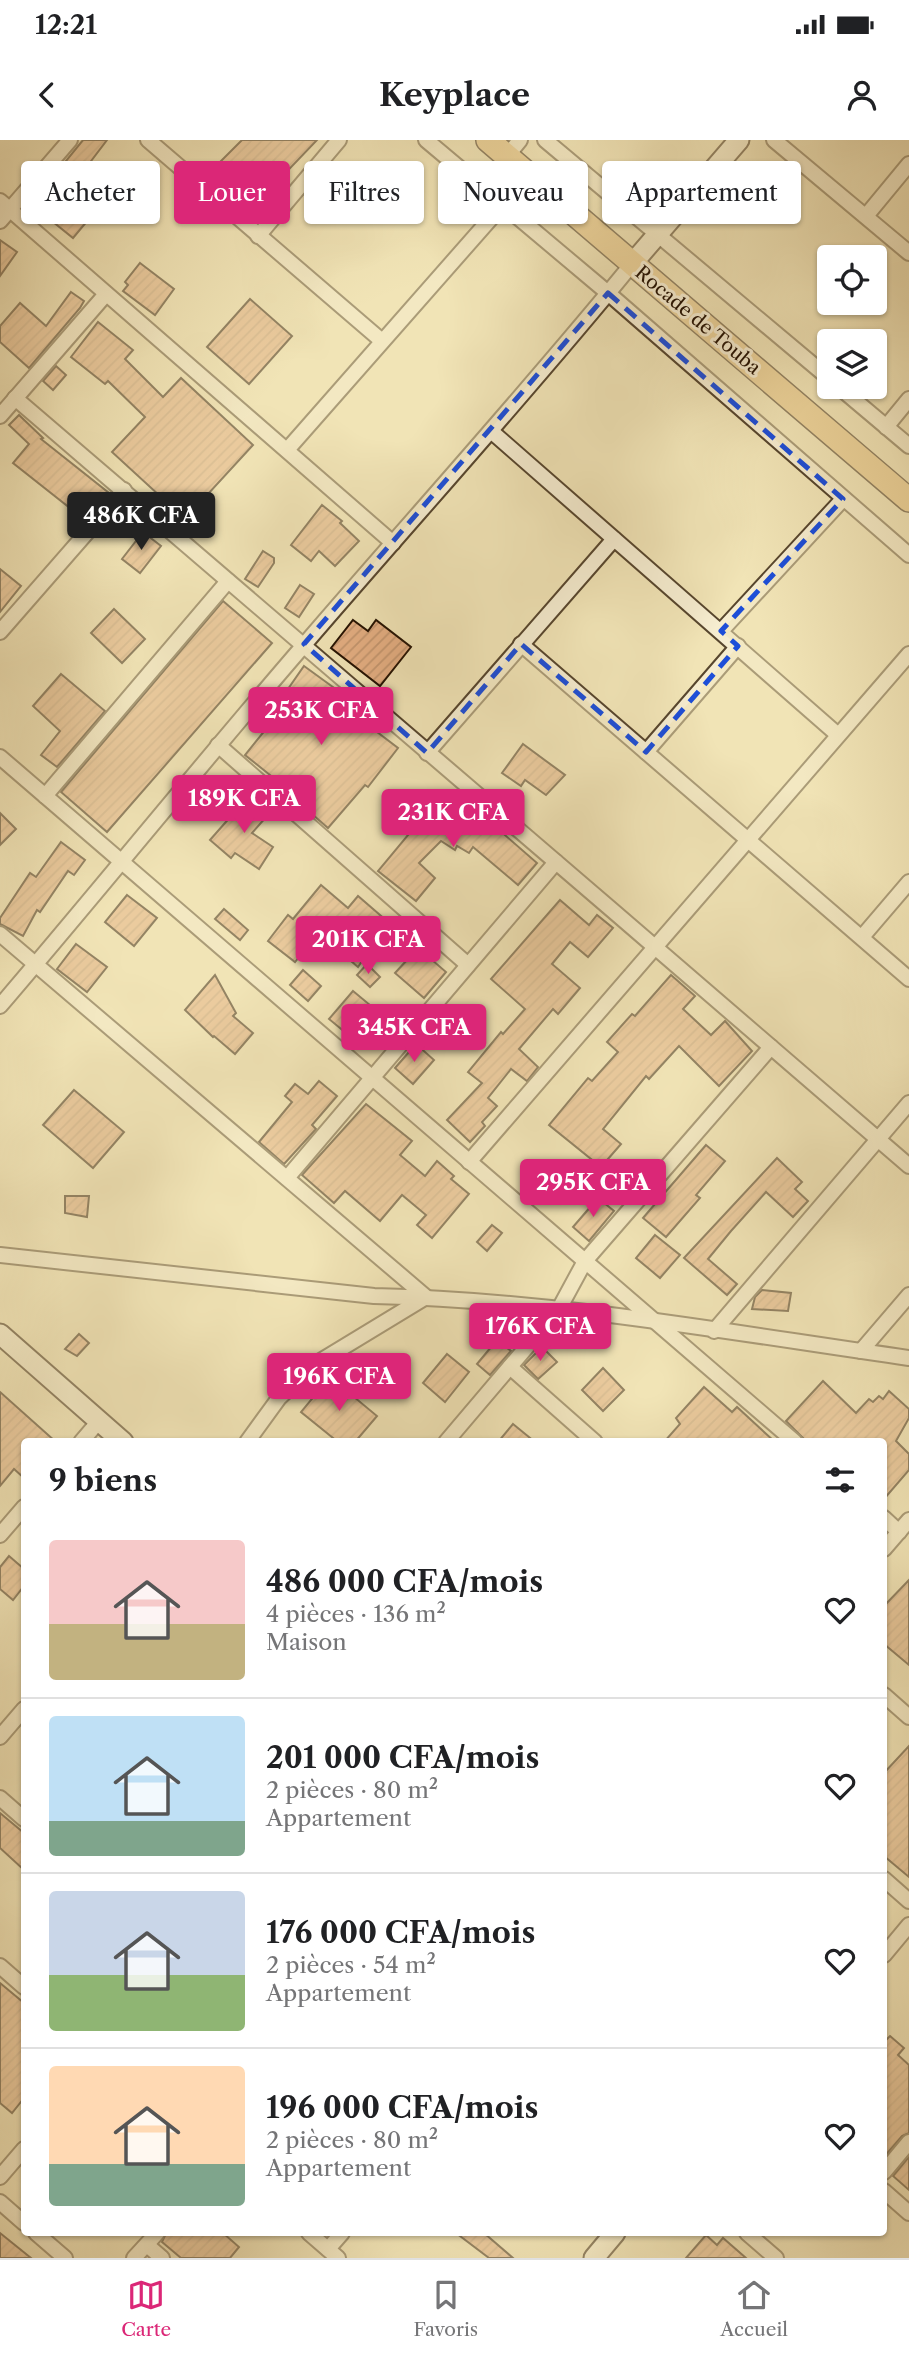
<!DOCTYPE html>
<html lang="fr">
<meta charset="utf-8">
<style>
:root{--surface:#fff;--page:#f6f6f6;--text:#202124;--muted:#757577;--line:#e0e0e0;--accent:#db2777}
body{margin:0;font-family:"Libre Caslon Text",serif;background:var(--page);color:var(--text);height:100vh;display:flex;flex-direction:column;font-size:26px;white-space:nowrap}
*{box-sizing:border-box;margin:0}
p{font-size:23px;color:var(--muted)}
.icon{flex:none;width:38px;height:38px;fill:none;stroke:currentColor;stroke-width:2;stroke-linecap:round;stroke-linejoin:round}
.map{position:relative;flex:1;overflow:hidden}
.details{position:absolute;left:21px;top:1298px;width:866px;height:798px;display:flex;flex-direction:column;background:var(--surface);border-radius:7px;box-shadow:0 2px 5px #0004}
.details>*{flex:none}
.banner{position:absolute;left:21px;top:21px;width:868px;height:63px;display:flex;gap:14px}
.buttons{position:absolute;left:817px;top:105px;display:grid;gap:14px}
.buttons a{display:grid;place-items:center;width:70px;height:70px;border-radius:7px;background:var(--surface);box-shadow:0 2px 5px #0004;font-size:35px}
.price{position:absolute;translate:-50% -60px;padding:0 16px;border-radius:7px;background:var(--accent);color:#fff;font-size:23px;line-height:46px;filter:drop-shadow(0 2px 4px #0008)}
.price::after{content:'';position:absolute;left:50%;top:42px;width:21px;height:16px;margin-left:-10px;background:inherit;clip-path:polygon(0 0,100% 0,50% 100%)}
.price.active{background:#222;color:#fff}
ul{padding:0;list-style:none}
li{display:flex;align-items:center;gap:21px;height:175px;padding:0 28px}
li+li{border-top:2px solid var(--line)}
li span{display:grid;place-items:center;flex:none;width:196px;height:140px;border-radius:7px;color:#555}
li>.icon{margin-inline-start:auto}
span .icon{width:84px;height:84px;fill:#fffc;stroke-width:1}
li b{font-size:30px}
h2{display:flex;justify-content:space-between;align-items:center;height:84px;padding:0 28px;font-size:30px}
.chip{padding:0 24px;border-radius:7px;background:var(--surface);box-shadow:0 2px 5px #0004;font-size:24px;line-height:63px}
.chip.active{background:var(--accent);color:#fff}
.status{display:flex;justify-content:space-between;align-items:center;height:49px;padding:0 35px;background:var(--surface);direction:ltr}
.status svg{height:19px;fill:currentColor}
header{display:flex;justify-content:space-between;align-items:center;height:91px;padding:0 28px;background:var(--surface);font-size:32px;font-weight:700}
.tabs{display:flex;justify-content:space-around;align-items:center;height:98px;border-top:2px solid var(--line);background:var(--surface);font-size:19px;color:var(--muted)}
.tabs a{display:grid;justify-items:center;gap:4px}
.tabs .active{color:var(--accent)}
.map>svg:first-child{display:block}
.building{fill:url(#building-hatch);stroke:#241100;stroke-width:2}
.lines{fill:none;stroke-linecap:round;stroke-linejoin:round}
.street-casing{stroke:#57462e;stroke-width:18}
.secondary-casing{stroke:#241100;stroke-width:23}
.primary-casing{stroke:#241100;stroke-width:26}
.street{stroke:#f6edd0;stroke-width:14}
.secondary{stroke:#f6edd0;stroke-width:19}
.primary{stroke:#e8c27b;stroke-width:23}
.marked{fill:none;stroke:#1d4ed8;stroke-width:5;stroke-dasharray:14 9;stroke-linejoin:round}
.labels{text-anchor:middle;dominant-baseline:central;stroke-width:6;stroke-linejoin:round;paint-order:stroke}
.street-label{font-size:19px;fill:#241100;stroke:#f6edd0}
</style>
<div class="status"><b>12:21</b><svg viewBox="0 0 49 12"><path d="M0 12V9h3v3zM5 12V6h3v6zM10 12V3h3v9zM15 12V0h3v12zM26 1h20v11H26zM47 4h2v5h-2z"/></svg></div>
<header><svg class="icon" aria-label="back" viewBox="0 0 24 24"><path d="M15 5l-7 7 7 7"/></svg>Keyplace<svg class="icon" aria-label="person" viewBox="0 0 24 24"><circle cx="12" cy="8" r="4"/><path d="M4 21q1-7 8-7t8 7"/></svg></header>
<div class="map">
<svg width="909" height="2118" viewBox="0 0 909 2118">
<defs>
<pattern id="building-hatch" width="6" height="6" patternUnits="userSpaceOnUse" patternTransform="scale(1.75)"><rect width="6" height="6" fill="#e4ae82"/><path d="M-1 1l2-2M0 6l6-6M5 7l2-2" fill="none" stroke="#c3956e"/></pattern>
</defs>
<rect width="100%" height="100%" fill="#f1e4b6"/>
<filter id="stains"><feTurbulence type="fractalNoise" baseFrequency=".00286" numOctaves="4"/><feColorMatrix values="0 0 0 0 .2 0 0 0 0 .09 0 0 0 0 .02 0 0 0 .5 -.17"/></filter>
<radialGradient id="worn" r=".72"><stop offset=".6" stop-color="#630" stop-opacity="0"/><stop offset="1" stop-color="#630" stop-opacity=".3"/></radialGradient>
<g class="building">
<polygon points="83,0 107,0 82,33 109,55 73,98 31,64"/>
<polygon points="242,0 317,0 251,69 211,31"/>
<polygon points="0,100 17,112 0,136"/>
<polygon points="140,123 174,149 155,175 123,151 128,145 125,142"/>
<polygon points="71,152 84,161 80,168 29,228 0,202 0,186 20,163 46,186"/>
<polygon points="250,159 292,196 249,244 207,207"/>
<polygon points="98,182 133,210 125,219 163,257 181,238 253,305 185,379 112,312 145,277 108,241 105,244 71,217"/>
<polygon points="56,226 66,235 53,250 43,241"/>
<polygon points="19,275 43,298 41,299 109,353 85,380 13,323 29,304 9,285"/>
<polygon points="322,365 342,381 340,383 359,401 335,426 319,411 311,421 291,405"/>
<polygon points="143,392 161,406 140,433 122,419"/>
<polygon points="263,411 274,418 274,423 258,447 245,439"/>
<polygon points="0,429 21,446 0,472"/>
<polygon points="300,445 314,454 299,477 285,468"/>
<polygon points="223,461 272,503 107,692 61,652"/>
<polygon points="114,469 145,499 122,523 91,493"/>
<polygon points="353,480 368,491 376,480 411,507 380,546 331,508"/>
<polygon points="304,526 370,574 364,582 398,608 368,647 365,645 328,688 288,653 290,651 245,615 279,573 274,569"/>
<polygon points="61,534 105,571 57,627 41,615 60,591 33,566"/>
<polygon points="523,604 565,635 546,655 525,640 521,646 502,633"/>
<polygon points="247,658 267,676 252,693 273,707 259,729 235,713 231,718 210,700"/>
<polygon points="468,663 537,723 518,745 473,707 469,713 457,706 455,710 441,701 419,723 435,738 416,761 378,731 428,671 448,680 455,672 460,675"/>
<polygon points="0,673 16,689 0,705"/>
<polygon points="61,702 85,720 74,735 68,731 40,772 37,770 23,796 0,784 0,778 30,733 36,737"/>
<polygon points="321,745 348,768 358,756 446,832 424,858 395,833 407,820 379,796 358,827 318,793 295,822 268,801 288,775 293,779"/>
<polygon points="127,755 157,778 134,806 105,782"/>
<polygon points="560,760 589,785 597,775 613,788 588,817 570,802 552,824 580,848 558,874 553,869 519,909 538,927 527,941 511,929 488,958 497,966 482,982 485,986 470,1002 447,980 482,943 468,932 501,892 503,894 525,869 491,839"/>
<polygon points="224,769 248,790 240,800 215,779"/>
<polygon points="76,804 107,827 87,852 57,829"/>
<polygon points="367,824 380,837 370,847 357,835"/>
<polygon points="303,830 321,846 308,861 290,845"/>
<polygon points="215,835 236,873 233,876 253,893 235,914 214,896 213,897 185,870"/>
<polygon points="671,835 695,856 683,869 711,895 725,881 752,911 719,946 679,906 649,939 646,936 603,989 621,1004 601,1027 549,985 588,938 592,941 618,912 607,902 632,874 635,876"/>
<polygon points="353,851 376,870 352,898 329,879"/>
<polygon points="416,904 434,920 413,944 395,928"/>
<polygon points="319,941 337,956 312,985 316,989 284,1024 259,1002 292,962 285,956 295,944 308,954"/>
<polygon points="74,950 124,992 93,1028 43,985"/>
<polygon points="366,964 412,1001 400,1015 425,1036 437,1021 454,1036 451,1039 469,1054 432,1098 417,1085 426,1075 402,1055 380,1081 345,1051 334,1063 302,1035"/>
<polygon points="706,1005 725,1021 696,1055 700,1058 666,1097 643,1078"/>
<polygon points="777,1018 802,1042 795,1049 808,1061 793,1077 766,1052 731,1091 708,1119 737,1144 727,1155 684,1118"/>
<polygon points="65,1056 89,1056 87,1077 65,1073"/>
<polygon points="598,1058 614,1071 589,1101 573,1087"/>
<polygon points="492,1085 502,1093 487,1111 477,1102"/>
<polygon points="655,1095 680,1115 660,1138 636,1118"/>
<polygon points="762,1150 791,1153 788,1171 752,1169 755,1157"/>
<polygon points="79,1194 89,1203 77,1216 65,1209"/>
<polygon points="497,1200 511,1211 490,1235 477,1224"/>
<polygon points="542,1207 557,1222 538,1239 524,1225"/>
<polygon points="447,1214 469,1232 445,1262 423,1243"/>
<polygon points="603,1228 624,1250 603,1271 582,1250"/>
<polygon points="330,1237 377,1276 355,1302 338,1302 301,1272"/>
<polygon points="823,1241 856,1273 869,1259 873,1262 879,1256 883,1259 889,1251 909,1269 909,1278 896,1301 909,1314 909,1330 884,1359 884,1302 807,1302 786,1281"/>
<polygon points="704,1247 732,1272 737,1267 775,1302 664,1302 680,1284 676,1278"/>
<polygon points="0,1252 56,1302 24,1302 24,1338 14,1329 0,1346"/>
<polygon points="513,1284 535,1302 498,1302"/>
<polygon points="9,1416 24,1429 24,1446 13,1460 0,1449 0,1427"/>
<polygon points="909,1440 909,1525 884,1504 884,1466"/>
<polygon points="909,1606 909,1737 884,1716 884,1633"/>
<polygon points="0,1673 24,1693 24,1730 0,1708"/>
<polygon points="0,1843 24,1863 24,1958 12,1973 0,1963"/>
<polygon points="890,1896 904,1908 898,1915 909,1925 909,1993 902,1996 884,2017 884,1902"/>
<polygon points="909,2017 909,2050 893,2036"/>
<polygon points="0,2093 31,2118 0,2118"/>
<polygon points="166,2093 223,2093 239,2107 230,2118 181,2118 162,2102"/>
<polygon points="456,2093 484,2093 513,2118 489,2118"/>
<polygon points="706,2095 717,2105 723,2098 746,2118 686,2118"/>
</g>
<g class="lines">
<defs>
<g id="street">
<polyline points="148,0 382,201"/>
<polyline points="426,0 608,153 909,415"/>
<polyline points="545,0 830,239"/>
<polyline points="774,0 909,113"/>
<polyline points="507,16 520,0"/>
<polyline points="0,61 393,403"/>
<polyline points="866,76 909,24"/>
<polyline points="0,81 70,0"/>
<polyline points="258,96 339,0"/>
<polyline points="839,247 909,306"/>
<path d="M 15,258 C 315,512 611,770 909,1026"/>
<polyline points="0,276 106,154"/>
<polyline points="886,287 909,259"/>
<polyline points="491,291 838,595"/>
<polyline points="287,310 529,35"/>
<polyline points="721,491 843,359"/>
<polyline points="0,492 124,350"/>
<polyline points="521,504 909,839"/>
<polyline points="218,605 468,825"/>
<polyline points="646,612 738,506"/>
<polyline points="427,613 614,399"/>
<polyline points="0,617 795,1302"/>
<polyline points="45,656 228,441"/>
<polyline points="0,794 426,1157 314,1225 279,1258 247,1302"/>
<polyline points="862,797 909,742"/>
<path d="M 0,866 C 102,747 201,624 304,505 C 413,378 526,254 632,124"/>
<polyline points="469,1022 909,514"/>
<polyline points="287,1038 556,722"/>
<path d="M 0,1115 L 374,1156 C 554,1160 732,1193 909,1218"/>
<polyline points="714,1191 909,963"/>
<polyline points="861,1211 909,1155"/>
<polyline points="510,1227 595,1302"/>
<polyline points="81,1302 99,1281"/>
<polyline points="446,1302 559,1169 585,1121 771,907"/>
<polyline points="884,1378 899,1392"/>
<polyline points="0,1395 24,1367"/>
<polyline points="884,1409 909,1380"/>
<polyline points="884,1555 909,1577"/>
<polyline points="0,1597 24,1569"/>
<polyline points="0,1658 24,1679"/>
<polyline points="884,1739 909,1761"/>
<polyline points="884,1815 909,1785"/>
<polyline points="0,1826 24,1847"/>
<polyline points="884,2032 909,2002"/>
<polyline points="0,2037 24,2009"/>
<polyline points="884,2051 909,2073"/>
<polyline points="0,2062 24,2083"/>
<polyline points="36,2093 65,2118"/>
<polyline points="309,2093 338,2118"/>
<polyline points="747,2093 776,2118"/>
<polyline points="147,2105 162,2118"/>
<polyline points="328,2109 342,2093"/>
<polyline points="134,2118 157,2093"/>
</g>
<g id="secondary">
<polyline points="632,124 739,0"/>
<polyline points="0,1194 123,1302"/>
<polyline points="594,2118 615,2093"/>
</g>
<polyline id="primary" points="488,0 909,360"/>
</defs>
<use href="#street" class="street-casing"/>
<use href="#secondary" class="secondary-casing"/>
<use href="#primary" class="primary-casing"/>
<use href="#street" class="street"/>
<use href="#secondary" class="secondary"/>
<use href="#primary" class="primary"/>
</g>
<path d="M0 0H909V2118H0ZM 608,153 L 843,359 L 721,491 L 738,506 L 646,612 L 521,504 L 427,613 L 304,504 Z" fill="#f1e4b6" fill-opacity=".55" fill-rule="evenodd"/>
<path class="marked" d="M 608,153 L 843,359 L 721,491 L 738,506 L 646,612 L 521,504 L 427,613 L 304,504 Z"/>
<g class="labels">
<g class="street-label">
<text transform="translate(698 180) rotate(40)">Rocade de Touba</text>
</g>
</g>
<rect width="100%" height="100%" filter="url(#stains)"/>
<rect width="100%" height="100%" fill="url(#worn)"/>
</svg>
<div class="buttons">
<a><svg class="icon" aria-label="locate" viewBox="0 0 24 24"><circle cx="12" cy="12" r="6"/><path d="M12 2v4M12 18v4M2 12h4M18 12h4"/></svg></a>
<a><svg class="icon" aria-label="layers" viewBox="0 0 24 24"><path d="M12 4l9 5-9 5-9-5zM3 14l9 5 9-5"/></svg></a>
</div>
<b class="price active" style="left:141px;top:412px">486K CFA</b>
<b class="price" style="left:321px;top:607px">253K CFA</b>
<b class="price" style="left:244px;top:695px">189K CFA</b>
<b class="price" style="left:453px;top:709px">231K CFA</b>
<b class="price" style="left:368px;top:836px">201K CFA</b>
<b class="price" style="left:414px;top:924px">345K CFA</b>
<b class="price" style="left:593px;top:1079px">295K CFA</b>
<b class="price" style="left:540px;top:1223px">176K CFA</b>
<b class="price" style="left:339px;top:1273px">196K CFA</b>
<div class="banner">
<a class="chip">Acheter</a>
<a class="chip active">Louer</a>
<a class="chip">Filtres</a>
<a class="chip">Nouveau</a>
<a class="chip">Appartement</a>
</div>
<section class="details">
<h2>9 biens<svg class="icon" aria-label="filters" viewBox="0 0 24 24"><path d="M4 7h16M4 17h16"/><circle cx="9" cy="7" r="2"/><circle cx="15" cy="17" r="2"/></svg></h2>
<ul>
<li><span style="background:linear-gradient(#f6c9c9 60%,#c2b280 0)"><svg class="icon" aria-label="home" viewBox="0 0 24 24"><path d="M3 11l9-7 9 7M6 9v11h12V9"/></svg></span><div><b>486 000 CFA/mois</b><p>4 pièces · 136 m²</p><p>Maison</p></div><svg class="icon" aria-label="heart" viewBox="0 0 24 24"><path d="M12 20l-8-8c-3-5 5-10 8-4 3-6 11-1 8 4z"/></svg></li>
<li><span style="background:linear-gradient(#bfe0f5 75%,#7fa58c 0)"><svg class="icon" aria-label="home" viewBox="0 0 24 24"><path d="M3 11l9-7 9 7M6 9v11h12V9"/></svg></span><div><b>201 000 CFA/mois</b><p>2 pièces · 80 m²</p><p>Appartement</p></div><svg class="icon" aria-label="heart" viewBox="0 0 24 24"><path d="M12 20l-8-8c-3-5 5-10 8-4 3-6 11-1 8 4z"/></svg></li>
<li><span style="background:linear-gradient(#c9d6e8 60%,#8fb573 0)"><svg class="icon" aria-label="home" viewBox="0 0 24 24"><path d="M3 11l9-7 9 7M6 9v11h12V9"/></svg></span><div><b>176 000 CFA/mois</b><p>2 pièces · 54 m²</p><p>Appartement</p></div><svg class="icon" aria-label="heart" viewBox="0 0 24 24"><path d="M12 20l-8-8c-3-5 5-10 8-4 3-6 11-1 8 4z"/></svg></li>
<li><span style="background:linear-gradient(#ffd9b3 70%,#7fa58c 0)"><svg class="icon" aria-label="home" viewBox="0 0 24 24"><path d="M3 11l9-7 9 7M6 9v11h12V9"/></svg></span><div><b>196 000 CFA/mois</b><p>2 pièces · 80 m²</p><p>Appartement</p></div><svg class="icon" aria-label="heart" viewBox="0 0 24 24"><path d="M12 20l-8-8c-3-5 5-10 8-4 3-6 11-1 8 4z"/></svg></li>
</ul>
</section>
</div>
<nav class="tabs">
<a class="active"><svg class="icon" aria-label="map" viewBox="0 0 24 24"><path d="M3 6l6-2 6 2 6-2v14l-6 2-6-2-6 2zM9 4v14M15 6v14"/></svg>Carte</a>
<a><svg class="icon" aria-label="saved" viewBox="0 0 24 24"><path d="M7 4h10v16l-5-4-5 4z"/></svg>Favoris</a>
<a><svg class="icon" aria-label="home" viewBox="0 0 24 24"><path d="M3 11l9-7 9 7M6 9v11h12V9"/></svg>Accueil</a>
</nav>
